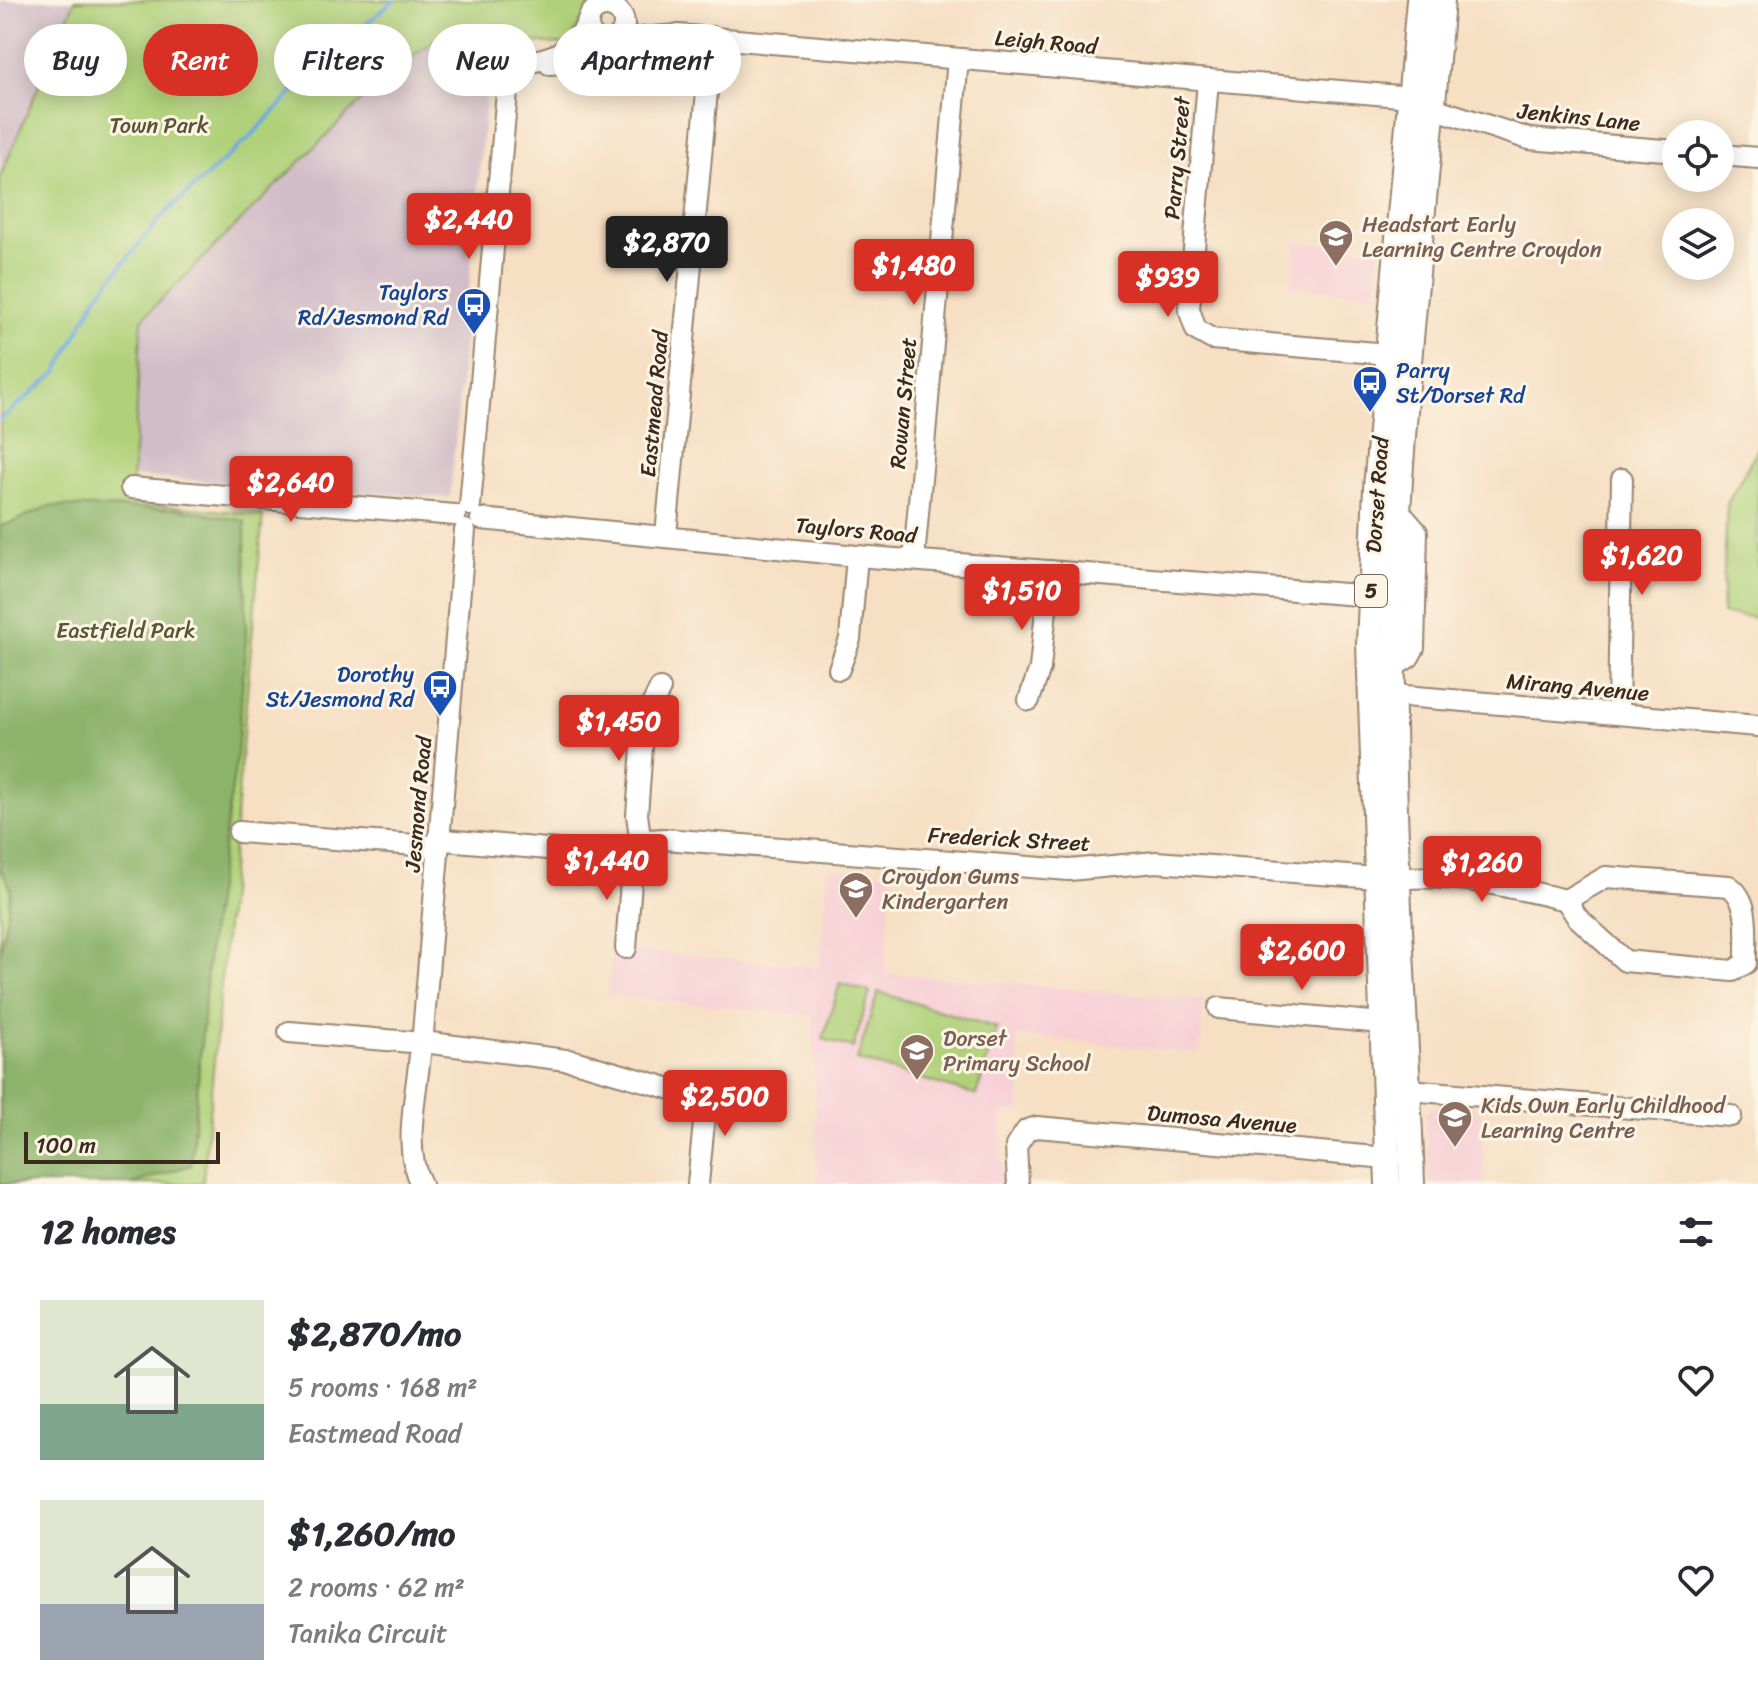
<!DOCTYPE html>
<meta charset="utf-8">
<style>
:root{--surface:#fff;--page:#f2f2f3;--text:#2b2b33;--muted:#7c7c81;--accent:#d93025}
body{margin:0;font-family:Sriracha,sans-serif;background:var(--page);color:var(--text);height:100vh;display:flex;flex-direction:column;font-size:30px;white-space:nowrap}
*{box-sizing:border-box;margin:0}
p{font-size:26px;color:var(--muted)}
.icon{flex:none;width:44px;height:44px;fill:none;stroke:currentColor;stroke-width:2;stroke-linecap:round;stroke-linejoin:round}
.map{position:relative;height:1184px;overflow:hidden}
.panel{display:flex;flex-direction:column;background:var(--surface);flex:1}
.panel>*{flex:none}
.guide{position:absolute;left:24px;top:24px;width:800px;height:72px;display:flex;gap:16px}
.tools{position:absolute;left:1662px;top:120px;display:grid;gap:16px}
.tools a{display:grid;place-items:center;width:72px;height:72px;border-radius:50%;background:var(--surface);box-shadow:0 4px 20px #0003;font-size:40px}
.scale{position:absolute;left:24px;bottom:20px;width:196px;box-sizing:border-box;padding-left:8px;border:4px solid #3b2a1e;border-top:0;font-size:22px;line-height:28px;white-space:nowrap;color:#3b2a1e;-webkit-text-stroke:6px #fcf5e5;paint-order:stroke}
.price{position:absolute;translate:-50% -68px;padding:0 18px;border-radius:8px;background:var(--accent);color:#fff;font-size:26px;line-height:52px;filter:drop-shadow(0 2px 4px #0008)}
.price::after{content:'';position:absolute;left:50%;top:48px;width:24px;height:18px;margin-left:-12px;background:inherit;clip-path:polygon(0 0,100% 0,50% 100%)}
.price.active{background:#222;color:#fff}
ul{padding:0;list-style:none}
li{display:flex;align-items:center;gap:24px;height:200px;padding:0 40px}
li span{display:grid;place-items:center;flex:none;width:224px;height:160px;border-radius:0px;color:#555}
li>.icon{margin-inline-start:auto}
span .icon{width:96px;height:96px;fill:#fffc;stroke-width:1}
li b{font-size:34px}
h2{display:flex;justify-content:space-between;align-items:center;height:96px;padding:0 40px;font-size:34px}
.tag{padding:0 28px;border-radius:36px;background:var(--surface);box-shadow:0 4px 20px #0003;font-size:28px;line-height:72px}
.tag.active{background:var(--accent);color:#fff}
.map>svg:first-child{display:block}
.built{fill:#f7cfd5}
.industrial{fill:#d2bdc8}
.green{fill:#b0d17a;stroke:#767e4c;stroke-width:2}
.forest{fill:#8cb36a;stroke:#646e44;stroke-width:2}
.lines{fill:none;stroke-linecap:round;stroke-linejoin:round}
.stream{stroke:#6ca8dd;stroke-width:4}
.minor-casing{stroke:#988470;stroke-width:24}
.major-casing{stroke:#988470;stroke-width:28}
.minor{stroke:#fff;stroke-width:20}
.major{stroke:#fff;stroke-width:24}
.labels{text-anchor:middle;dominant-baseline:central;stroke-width:6;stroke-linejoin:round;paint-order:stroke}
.shield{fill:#fcf5e5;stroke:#75675a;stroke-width:2}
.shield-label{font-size:20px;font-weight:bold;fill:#3b2a1e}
.street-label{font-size:22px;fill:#3b2a1e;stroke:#fcf5e5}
.park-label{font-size:22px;fill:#585435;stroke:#fcf5e5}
.education-label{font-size:22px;fill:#785e54;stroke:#fcf5e5;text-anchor:start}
.transit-label{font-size:22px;fill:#164399;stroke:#fcf5e5;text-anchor:end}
</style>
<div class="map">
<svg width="1758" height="1184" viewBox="0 0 1758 1184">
<rect width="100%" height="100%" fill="#fcf5e5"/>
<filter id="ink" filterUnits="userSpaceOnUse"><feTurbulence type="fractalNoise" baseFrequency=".0125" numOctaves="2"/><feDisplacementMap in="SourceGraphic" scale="16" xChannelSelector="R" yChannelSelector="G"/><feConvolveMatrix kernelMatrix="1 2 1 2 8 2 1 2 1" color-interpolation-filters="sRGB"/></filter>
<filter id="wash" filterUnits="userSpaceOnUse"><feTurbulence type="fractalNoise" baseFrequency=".006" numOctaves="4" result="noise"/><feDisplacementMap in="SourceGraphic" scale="32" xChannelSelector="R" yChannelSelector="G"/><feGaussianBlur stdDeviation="1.8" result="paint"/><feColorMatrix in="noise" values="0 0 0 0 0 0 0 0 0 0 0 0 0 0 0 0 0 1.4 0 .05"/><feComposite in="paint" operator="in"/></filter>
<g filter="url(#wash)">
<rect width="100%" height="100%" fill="#f6dfc3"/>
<g class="built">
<polygon points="1296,242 1379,250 1375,294 1292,286"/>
<polygon points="829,868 892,873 885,973 1204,1000 1199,1053 1017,1036 1021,1112 1001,1112 1003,1184 817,1184 813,1016 608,995 612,949 819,967"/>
<polygon points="1433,1107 1481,1111 1484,1184 1429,1184 1425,1113"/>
</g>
<g class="industrial">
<polygon points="0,0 75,0 0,177"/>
<polygon points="442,35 491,41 450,498 131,476 142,320 387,75"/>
</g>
<g class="green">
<polygon points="75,0 593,0 568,45 442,35 387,75 142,319 131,502 263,515 203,1182 197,1184 0,1184 0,177"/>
<polygon points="1758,448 1758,618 1722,614 1727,504"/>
<polygon points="840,983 870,992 853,1048 823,1039"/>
<polygon points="878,992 997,1028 976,1095 857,1060"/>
</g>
<polygon class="forest" points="50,506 179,509 245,521 246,638 237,754 210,935 191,1165 132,1184 0,1184 0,955 11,889 0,867 0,527"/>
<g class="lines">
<polyline class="stream" points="0,420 57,372 97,296 161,217 252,135 321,63 394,0"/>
</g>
</g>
<g filter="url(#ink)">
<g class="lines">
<defs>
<g id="minor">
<circle cx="606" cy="24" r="18"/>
<polyline points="615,40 678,35 1411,97"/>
<polyline points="549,64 581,62 610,42"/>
<polyline points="1208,81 1189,309 1196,330 1212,339 1388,354"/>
<polyline points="1433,108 1529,139 1676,151"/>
<polyline points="1720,155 1758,158"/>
<polyline points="131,488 455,515"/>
<path d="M 470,505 L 508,81 C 520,49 565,73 587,23"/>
<polyline points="481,519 857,556 1371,596"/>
<polyline points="666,535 712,37"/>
<polyline points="914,559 958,59"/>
<polyline points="1393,667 1409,657 1414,648 1417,532 1398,510"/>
<polyline points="839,669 850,639 857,556"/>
<polyline points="1393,695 1758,726"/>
<polyline points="1029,700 1040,668 1050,571"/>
<polyline points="1618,714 1622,479"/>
<polyline points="239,832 430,846 445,840 615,855 648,840 664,839 1069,870 1156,862 1376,878"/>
<polyline points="641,843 637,815 644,720 660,689"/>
<path d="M 1400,879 C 1456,873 1511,887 1566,900 L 1606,877 L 1729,886 C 1752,902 1745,937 1746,963 L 1733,971 L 1625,961 L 1577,917 L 1566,900"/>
<polyline points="626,948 632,868 629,851"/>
<polyline points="1219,1008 1382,1023"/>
<polyline points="289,1032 411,1042"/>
<polyline points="423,1033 465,530"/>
<polyline points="431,1043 574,1061 696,1096 705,1112 698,1184"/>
<path d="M 420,1054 C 417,1093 402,1148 421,1184"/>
<polyline points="1408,1090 1731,1116"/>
<polyline points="1018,1184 1016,1146 1027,1130 1037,1127 1387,1158"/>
</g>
<g id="major">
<polyline points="1388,1184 1369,644 1376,488 1419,0"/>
<path d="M 1412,1184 C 1405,989 1388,792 1394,597 C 1401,398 1426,199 1442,0"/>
</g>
</defs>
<use href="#minor" class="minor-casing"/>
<use href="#major" class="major-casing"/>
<use href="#minor" class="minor"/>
<use href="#major" class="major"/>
</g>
</g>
<defs>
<symbol id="school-pin" viewBox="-11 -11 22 30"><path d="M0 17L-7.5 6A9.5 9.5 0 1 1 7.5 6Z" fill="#8d6e63" stroke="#fcf5e5"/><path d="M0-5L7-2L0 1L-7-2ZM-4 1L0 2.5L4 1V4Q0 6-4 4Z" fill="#fff"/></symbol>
<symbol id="bus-pin" viewBox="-11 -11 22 30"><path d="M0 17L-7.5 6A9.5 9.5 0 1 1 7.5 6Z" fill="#1a4fb4" stroke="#fcf5e5"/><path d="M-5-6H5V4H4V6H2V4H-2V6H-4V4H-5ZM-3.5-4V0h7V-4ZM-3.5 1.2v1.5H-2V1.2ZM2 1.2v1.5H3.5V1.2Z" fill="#fff"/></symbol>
</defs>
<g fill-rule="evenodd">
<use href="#school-pin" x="1316" y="217" width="40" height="54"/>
<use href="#bus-pin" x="454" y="285" width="40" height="54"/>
<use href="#bus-pin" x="1350" y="363" width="40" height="54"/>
<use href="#bus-pin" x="420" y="667" width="40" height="54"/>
<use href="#school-pin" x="836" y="869" width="40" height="54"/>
<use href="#school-pin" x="897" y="1031" width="40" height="54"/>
<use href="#school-pin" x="1435" y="1098" width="40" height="54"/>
</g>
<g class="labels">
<rect class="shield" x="1355" y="575" width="32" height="32" rx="6"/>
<g class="shield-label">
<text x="1371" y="591">5</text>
</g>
<g class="street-label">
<text transform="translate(1046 42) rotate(5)">Leigh Road</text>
<text transform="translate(1579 117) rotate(6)">Jenkins Lane</text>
<text transform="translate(1177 158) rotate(-85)">Parry Street</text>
<text transform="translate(903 403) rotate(-85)">Rowan Street</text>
<text transform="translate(654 404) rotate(-85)">Eastmead Road</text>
<text transform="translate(1377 495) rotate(-86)">Dorset Road</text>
<text transform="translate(856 530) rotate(5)">Taylors Road</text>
<text transform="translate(1578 687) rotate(5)">Mirang Avenue</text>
<text transform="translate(418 804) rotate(-85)">Jesmond Road</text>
<text transform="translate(1009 839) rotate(3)">Frederick Street</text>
<text transform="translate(1222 1119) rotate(5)">Dumosa Avenue</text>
</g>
<g class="park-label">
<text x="159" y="125">Town Park</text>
<text x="126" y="630">Eastfield Park</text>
</g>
<g class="education-label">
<text x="1362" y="224">Headstart Early<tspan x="1362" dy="25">Learning Centre Croydon</tspan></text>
<text x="882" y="876">Croydon Gums<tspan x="882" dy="25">Kindergarten</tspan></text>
<text x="943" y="1038">Dorset<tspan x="943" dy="25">Primary School</tspan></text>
<text x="1481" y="1105">Kids Own Early Childhood<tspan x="1481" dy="25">Learning Centre</tspan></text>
</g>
<g class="transit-label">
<text x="448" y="292">Taylors<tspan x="448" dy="25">Rd/Jesmond Rd</tspan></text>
<text x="1396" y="370" text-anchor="start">Parry<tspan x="1396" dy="25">St/Dorset Rd</tspan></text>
<text x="414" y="674">Dorothy<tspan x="414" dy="25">St/Jesmond Rd</tspan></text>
</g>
</g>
</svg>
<div class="tools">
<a><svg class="icon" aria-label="locate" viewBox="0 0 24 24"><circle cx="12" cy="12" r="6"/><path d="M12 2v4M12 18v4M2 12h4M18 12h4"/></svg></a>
<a><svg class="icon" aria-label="layers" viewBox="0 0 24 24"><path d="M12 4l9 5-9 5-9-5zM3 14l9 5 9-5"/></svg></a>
</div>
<div class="scale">100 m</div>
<b class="price" style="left:469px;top:261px">$2,440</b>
<b class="price active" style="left:667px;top:284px">$2,870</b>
<b class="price" style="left:914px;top:307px">$1,480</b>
<b class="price" style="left:1168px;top:319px">$939</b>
<b class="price" style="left:291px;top:524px">$2,640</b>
<b class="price" style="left:1642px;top:597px">$1,620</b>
<b class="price" style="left:1022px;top:632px">$1,510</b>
<b class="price" style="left:619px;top:763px">$1,450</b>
<b class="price" style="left:607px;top:902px">$1,440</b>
<b class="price" style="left:1482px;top:904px">$1,260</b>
<b class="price" style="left:1302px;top:992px">$2,600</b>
<b class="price" style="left:725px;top:1138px">$2,500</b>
<div class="guide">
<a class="tag">Buy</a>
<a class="tag active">Rent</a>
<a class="tag">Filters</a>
<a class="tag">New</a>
<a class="tag">Apartment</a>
</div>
</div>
<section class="panel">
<h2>12 homes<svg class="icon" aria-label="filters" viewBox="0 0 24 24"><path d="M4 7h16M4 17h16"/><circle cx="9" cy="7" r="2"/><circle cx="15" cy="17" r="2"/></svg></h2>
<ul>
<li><span style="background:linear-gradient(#dfe7d0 65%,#7fa58c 0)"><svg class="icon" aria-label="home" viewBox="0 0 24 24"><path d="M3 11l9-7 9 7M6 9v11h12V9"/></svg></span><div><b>$2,870/mo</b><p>5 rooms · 168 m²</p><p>Eastmead Road</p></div><svg class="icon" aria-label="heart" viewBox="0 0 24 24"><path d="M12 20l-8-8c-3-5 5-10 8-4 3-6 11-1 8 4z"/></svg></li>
<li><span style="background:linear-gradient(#dfe7d0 65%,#9aa5b1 0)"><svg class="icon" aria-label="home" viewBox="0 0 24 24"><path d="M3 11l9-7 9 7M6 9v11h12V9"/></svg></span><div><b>$1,260/mo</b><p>2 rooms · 62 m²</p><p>Tanika Circuit</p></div><svg class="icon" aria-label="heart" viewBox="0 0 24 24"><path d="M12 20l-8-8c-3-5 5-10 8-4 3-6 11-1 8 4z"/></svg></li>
</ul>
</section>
